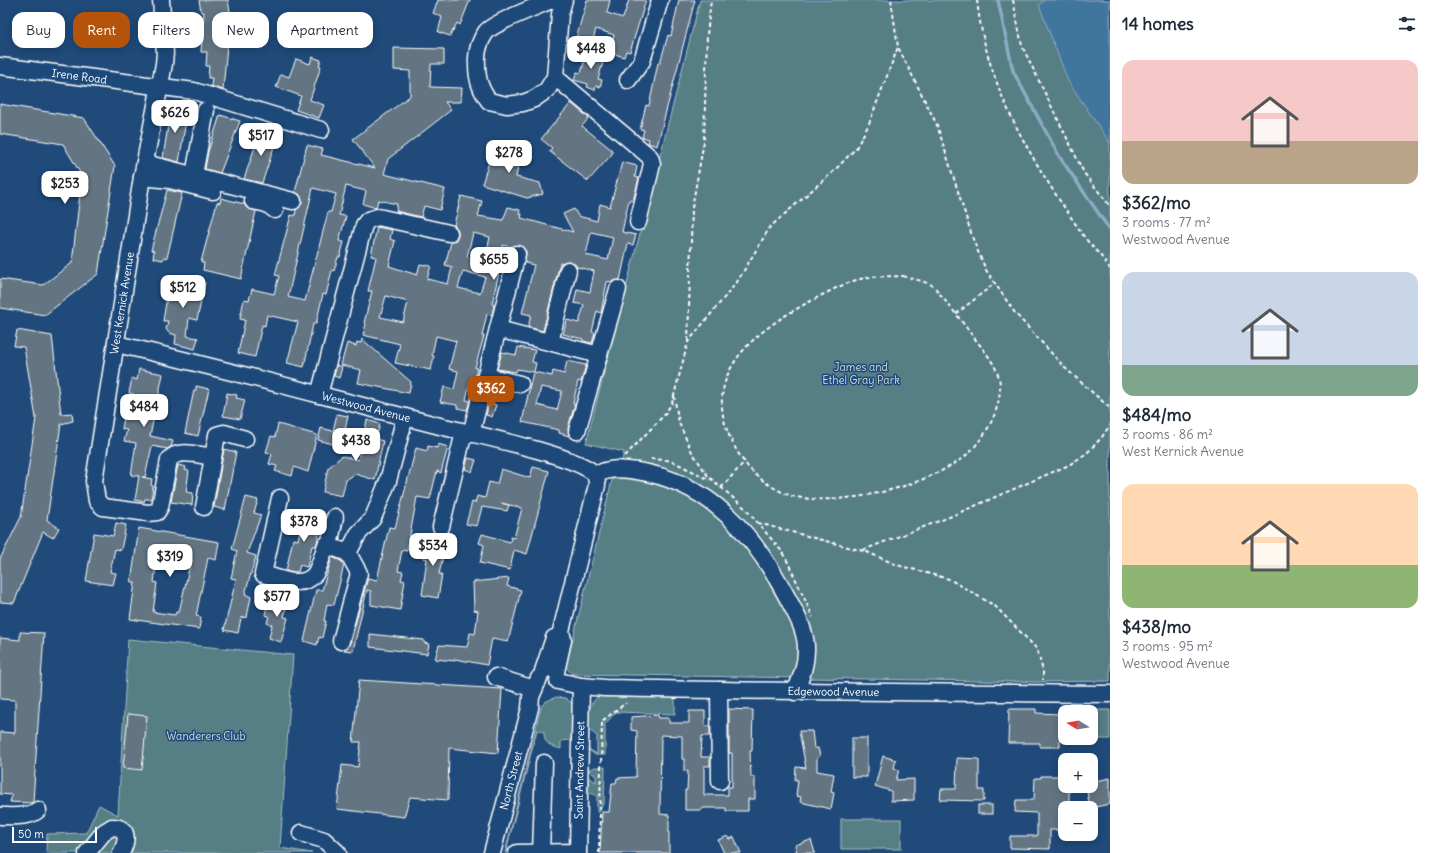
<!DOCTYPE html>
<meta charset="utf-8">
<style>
:root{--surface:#fff;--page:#f6f6f7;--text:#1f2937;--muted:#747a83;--accent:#b45309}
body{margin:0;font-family:Delius,sans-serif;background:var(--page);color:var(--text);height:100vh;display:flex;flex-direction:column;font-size:15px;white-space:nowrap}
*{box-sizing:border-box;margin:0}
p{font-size:13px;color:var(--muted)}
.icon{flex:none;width:22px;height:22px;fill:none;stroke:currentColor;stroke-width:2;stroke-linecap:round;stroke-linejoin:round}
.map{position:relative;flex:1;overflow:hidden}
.drawer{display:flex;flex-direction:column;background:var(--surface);width:320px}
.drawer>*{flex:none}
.guide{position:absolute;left:12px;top:12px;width:380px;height:36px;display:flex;gap:8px}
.needle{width:26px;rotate:281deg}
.tools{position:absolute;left:1058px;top:705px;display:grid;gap:8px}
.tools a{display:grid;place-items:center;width:40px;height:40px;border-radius:8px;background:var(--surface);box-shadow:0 2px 10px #0003;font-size:20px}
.scale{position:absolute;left:12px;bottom:10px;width:85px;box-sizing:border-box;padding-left:4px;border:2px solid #fff;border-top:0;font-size:11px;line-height:14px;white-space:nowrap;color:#fff;-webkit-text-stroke:3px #1f4a7a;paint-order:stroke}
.price{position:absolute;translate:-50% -34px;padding:0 9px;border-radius:8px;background:#fff;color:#222;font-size:13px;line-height:26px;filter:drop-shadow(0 1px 2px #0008)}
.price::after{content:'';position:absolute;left:50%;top:24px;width:12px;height:9px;margin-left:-6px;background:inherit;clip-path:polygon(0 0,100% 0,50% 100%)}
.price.active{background:var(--accent);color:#fff}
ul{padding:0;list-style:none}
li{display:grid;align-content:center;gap:8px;height:212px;padding:0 12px}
li span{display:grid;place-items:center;height:124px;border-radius:12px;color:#555}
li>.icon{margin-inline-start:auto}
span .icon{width:72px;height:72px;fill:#fffc;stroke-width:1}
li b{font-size:17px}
h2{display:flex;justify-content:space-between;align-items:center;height:48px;padding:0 12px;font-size:17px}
.chip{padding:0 14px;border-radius:12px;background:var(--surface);box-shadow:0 2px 10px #0003;font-size:14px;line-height:36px}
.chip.active{background:var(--accent);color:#fff}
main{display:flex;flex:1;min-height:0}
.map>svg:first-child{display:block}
.green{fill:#577e85;stroke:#abbec2}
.water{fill:#41749e;stroke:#8dacc5}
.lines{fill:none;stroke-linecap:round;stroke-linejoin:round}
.stream{stroke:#8dacc5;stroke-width:3.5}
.building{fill:#647483;stroke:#fff;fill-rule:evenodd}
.minor-casing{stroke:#fff;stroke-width:19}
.path{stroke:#fff;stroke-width:2;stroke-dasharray:4 3;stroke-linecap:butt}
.minor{stroke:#1f4a7a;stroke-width:16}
.labels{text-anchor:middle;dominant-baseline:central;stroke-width:3;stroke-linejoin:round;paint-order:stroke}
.street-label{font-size:11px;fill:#fff;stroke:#1f4a7a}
.park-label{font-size:11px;fill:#d5dfe0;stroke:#1f4a7a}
</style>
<main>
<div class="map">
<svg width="1110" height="853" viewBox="0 0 1110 853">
<rect width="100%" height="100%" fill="#1f4a7a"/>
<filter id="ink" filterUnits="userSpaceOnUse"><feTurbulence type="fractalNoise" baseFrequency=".025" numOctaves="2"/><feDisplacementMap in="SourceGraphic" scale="8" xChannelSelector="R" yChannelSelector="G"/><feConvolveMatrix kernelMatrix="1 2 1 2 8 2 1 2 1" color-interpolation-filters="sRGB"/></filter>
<g filter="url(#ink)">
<g class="green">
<polygon points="700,0 1110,0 1110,681 1038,682 572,674 566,667 613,476 618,477 624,452 586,443"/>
<polygon points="128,639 293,655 280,848 312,853 46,853 47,834 86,833 99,805 118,815"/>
<path d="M 600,696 L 675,698 L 675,714 L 616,712 L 605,724 L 605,755 L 595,755 L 588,749 L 597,754 L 597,736 L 588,729 C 589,715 587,703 600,696 Z"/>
<path d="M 556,697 L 565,698 L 573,704 L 571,740 L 561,741 L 561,749 C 550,746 544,744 544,732 L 537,730 L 508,843 L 507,853 L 505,853 L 541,707 L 545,702 Z"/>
<polygon points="1078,710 1110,710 1110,739 1078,739 1091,738 1091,712 1078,712"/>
<polygon points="595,767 605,767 604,802 599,812 597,812 597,796 587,792 588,777 596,782 596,776 588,770"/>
<rect x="841" y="819" width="60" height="30"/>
</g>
<polygon class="water" points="1045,0 1110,0 1110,143 1068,81 1039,5"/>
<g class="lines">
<polyline class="stream" points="998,0 1013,71 1059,156 1110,230"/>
</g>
<g class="building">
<polygon points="199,0 228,0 230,12 223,90 211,86 212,78 208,78 209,66 206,66 207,52 201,52 204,12 201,12"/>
<polygon points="438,0 470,0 460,25 457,23 450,36 438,32 442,17 433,13"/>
<polygon points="587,0 610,0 607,13 623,18 629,0 646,0 630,52 626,51 624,57 609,52 614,35 596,29 591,47 575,42"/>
<polygon points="679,0 695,0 657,146 648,143 649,139 642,137 644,130 640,129 646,105 649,106 658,63 660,63 668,35 671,36"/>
<path d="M 394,48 L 444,49 L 444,64 L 431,64 L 430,87 L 462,88 L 461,102 L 445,102 L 451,110 L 388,159 L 384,174 L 445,189 L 440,210 L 424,206 L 421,217 L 396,211 L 397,204 L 378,200 L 376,208 L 363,204 L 366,191 L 346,186 L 339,215 L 346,216 L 339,241 L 344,242 L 340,257 L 338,257 L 334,271 L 332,270 L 326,295 L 323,294 L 316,324 L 313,324 L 304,367 L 287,363 L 298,322 L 267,315 L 265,326 L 262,325 L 255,357 L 238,353 L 245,320 L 240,319 L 244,299 L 249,300 L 252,289 L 274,294 L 279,276 L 275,275 L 291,215 L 295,216 L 296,210 L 302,203 L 300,195 L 295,192 L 307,145 L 323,149 L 321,155 L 375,168 L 353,139 L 410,96 L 410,71 L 394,70 ZM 313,188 L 336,194 L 331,212 L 328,212 L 305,301 L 288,297 Z"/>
<polygon points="587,51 605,56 598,79 602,80 600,87 596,86 595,90 587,87 588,84 574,80 577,72 581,73"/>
<polygon points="312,57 321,60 319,66 321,66 310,100 324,105 319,118 296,110 301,96 276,87 281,74 289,77 296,59 310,64"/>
<polygon points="571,103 589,118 582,126 612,150 612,154 588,181 549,151 552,148 541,139"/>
<polygon points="0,104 84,118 115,166 98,274 45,315 0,308 0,279 43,285 72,263 82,176 63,144 0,134"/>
<polygon points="171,106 188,109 179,162 163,158"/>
<polygon points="220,115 240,121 220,173 205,169 208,152"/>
<polygon points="261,129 278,135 262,183 244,179"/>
<polygon points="500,142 517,147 513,160 519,163 516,177 540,183 543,194 527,198 482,184 493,149 497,150"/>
<path d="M 622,162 L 637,166 L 635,177 L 639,178 L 633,201 L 629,200 L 622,232 L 636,235 L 633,245 L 628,244 L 620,280 L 607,282 L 601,313 L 597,311 L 592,332 L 595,333 L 592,343 L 583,341 L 583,339 L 563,334 L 567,320 L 579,323 L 584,305 L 574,303 L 577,289 L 590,292 L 594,271 L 577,267 L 570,261 L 560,263 L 543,331 L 528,327 L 531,315 L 522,313 L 534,265 L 525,263 L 526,251 L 519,245 L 510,247 L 503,245 L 497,272 L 499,272 L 492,304 L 494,305 L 492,315 L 487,314 L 482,336 L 484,336 L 475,368 L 477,368 L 475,378 L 471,377 L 466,400 L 470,401 L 467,410 L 457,408 L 457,405 L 440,402 L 444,387 L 454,389 L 458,371 L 449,369 L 456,341 L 436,336 L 432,355 L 434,356 L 431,370 L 395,363 L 400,344 L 363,335 L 366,324 L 364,323 L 372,291 L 368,291 L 376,257 L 371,256 L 377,227 L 392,230 L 390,239 L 395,241 L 389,266 L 417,275 L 420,264 L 431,266 L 427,279 L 448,284 L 452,267 L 445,265 L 451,242 L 456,240 L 458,235 L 458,230 L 454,225 L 461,196 L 482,201 L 478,216 L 503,220 L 508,207 L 520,210 L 519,214 L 522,214 L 521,218 L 573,232 L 563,214 L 574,209 L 578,216 L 597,221 L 600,204 L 610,207 ZM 591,232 L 613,237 L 608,260 L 586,255 ZM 473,233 L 490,237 L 485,261 L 467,257 ZM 463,271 L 485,277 L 480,293 L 458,288 ZM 386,296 L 408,302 L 403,322 L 380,317 Z"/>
<polygon points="167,190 182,193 167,258 164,257 163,260 153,258 154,251 151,250"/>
<polygon points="221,198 244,204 247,208 256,211 241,279 203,270 204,263 201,262 217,202 220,203"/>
<polygon points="170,278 205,283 197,320 189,318 187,336 198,338 195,349 175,344 176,335 169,333 166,329 168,321 163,321"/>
<polygon points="17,330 52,336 61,414 72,413 73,421 61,424 47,520 59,528 53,538 43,532 14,603 0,602 0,559 21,517 36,418 24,347 14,346"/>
<polygon points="362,339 411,382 409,393 358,383 361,370 341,365 347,343 356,346 357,342 361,343"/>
<path d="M 518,347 L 535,350 L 532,362 L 536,363 L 534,372 L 552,376 L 553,371 L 564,374 L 567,361 L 586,365 L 581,382 L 578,381 L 573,404 L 575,404 L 568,428 L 569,436 L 559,433 L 559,430 L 522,422 L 533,372 L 517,369 L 516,372 L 497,369 L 502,352 L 516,355 ZM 541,387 L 562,391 L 557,410 L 537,405 Z"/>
<polygon points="337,365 342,367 339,378 334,376"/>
<polygon points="139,369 163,374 150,436 173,441 171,447 167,449 152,446 145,477 142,477 152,479 151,485 153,486 151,499 145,499 144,502 135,500 139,476 131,475 136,443 124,441 127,430 122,429 125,411 130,412 134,394 129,393 132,378 137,380"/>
<polygon points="196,386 209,389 198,436 185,433 194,390 196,390"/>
<polygon points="227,393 237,395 236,398 245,400 240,419 223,416"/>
<polygon points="489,403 496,405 492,417 486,415"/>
<polygon points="337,414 348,416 344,435 346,435 344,447 318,440 321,428 333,431"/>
<polygon points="367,420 380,424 376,439 383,441 375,480 355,474 346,480 342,496 323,492 328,468 342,456 358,460"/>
<polygon points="278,424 317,435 308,472 294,467 292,476 275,471 277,466 269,464 272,454 266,452 271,436 275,437"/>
<polygon points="438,444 448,447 441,473 437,471 430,499 417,497 407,551 402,550 398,571 403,572 401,580 405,581 400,610 371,605 371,591 367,590 353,651 344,650 350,643 368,578 377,580 389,527 395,528 416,448 427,451 428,446 437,448"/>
<polygon points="224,449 236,452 225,510 214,507"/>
<polygon points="468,458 476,460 472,472 465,469"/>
<polygon points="178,465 186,467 185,470 189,471 186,492 193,493 192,505 171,502"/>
<polygon points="533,467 549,471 527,554 514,550 510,570 480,563 484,545 479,543 482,534 510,542 511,537 514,538 522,508 501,503 509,505 507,511 482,507 477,526 466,524 472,502 475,503 477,496 485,498 489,482 497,484 501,469 530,478"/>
<polygon points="246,497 258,500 254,513 261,515 247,553 256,556 245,594 251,597 247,617 241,618 238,633 224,630 236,579 231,578 237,551 232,549"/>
<polygon points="304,511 317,514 313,529 320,529 317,543 316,546 312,546 307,567 300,565 298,572 286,571 293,539 298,540"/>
<polygon points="116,523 126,525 121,550 115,549 110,572 116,573 113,585 86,581 94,533 113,536"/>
<path d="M 139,528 L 219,542 L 216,560 L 208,558 L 196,616 L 201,617 L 199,629 L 130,619 L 135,582 L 131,582 ZM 158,550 L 184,555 L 186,559 L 191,560 L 179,612 L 176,612 L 175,615 L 153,612 L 157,583 L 154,582 Z"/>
<polygon points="425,537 442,542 441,548 445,548 439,574 442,574 438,598 422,595 427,559 423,558"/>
<polygon points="332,557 341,561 344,565 334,605 327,604 324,621 326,621 322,638 319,637 317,645 304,641 316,590 322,590"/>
<polygon points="509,578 507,586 521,590 508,642 492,639 487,665 455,659 455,661 435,659 439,645 467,647 470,633 475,634 478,611 474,610 473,582"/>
<polygon points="276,595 288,600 284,617 288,618 281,642 269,638 272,625 267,623 269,616 265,615 267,606 274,608"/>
<polygon points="20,632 44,633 33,802 31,803 10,802 12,795 0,794 0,732 15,733 15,700 0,699 0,638 20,640"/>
<polygon points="370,634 424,640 424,643 429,644 427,654 370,647"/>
<polygon points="359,680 502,689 498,753 449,748 448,800 410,797 404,817 337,809 342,765 358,767 361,742 353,742"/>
<polygon points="729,709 753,710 752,751 750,751 751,777 755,777 755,799 748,799 748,811 726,811 726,808 702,808 702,810 685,810 685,790 687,790 688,771 684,771 684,759 682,759 682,736 661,735 660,814 669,815 669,853 600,853 602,812 609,812 612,783 616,783 617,778 636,777 637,731 631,730 631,717 658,715 659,718 669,718 669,723 689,723 689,711 705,711 705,726 710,726 710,736 702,736 701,757 710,757 710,766 704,766 704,795 728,795 728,787 732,787 732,753 729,753"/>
<polygon points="1009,709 1036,709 1036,713 1060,714 1060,747 1040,747 1040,743 1008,743"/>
<polygon points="128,714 147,716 142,770 123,768"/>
<polygon points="799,731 812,731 814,748 818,748 820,756 817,758 817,771 834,774 831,792 834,793 831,809 800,802 801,797 796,796 798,780 795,780 796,767 806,768"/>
<rect x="852" y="738" width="15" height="39"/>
<polygon points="883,756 896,760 894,768 899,770 896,780 914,779 914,800 891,801 891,791 875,786"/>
<polygon points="957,758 979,759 979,790 984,790 984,801 940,800 941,789 956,789"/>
<polygon points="1041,776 1065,776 1065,786 1069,786 1069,808 1065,808 1065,830 1050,830 1050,849 1010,848 1010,836 1037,836 1037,813 1015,812 1016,800 1034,800 1035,778 1041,778"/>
<polygon points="1110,778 1110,804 1090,808 1086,786 1091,786 1091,782"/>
<rect x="978" y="805" width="14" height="9"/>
<polygon points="728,836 730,839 734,837 741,853 724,853 718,840"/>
<polygon points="811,840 815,853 797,853 795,845"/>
</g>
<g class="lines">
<defs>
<g id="minor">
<path d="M 161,0 L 165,53 L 164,64 L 142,177 L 94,481 L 97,501 L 103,507 L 148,513 L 157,512 L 160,507 L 169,460 C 177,448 199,455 212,457"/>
<path d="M 552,0 C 538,6 495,22 486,32 C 479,42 476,52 477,64 C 477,79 480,89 489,101 L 507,105 L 523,103 L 534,99 L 547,90 L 555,77 L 560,14 L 564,0"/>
<path id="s1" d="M 0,66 L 194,91 L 321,130"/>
<polyline points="555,77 650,157 652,164 638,222"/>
<polyline points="628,80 642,61 660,0"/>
<polyline points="145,163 293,201"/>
<polyline points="194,175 206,110"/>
<polyline points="142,177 170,180 213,191"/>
<polyline points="253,201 267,204 275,210"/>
<polyline points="498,329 599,355"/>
<polyline points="550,342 568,270"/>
<path id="s2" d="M 116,344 C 223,368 329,398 436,425 C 467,433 578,455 596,475 L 597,485 L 561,631 L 563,640 L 556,672"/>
<polyline points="486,376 520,384"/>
<polyline points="319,395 364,225 368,220 378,217 449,233"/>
<polyline points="577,431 618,289"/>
<polyline points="471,434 517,254"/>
<path d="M 596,475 C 610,467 622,469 637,471 C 710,482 755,536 787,597 C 796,614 807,632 806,651 C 806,666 801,679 795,692"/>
<path d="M 280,498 L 263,574 C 279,578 302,590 315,574 C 320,566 323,553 326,545 L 348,553 L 358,534 L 373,518 L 388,481 L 405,417"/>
<polyline points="204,507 217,435 224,433 245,439"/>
<polyline points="441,527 464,432"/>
<polyline points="329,546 335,517"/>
<polyline points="341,641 359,573 348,553"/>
<polyline points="543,671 554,638"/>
<polyline points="496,677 534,689"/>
<path id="s3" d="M 558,681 L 581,686 L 605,688 C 774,692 942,692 1110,694"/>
<polyline points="719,690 720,781"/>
<path d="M 0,816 C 12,816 29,818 38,810"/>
<polyline points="301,833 324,840 338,853"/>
<path d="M 87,853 L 104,832 L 112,827 C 130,827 127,842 121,853"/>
<path id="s4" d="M 492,853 L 530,708 L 531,697 L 539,678"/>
<polyline points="517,853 578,852"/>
<polyline points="541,853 544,763"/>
<path id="s5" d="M 578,853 L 581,686"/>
</g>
</defs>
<use href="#minor" class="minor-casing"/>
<g class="path">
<polyline points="891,0 898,47 937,125 974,242 986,270 1015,313 1065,368 1110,408"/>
<path d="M 977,0 C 985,75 1018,136 1058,198 C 1067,211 1076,225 1085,238 C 1094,249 1103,257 1110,269"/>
<polyline points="1013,0 1022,46 1084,173 1110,206"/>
<path d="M 903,276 C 912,279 926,281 933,286 C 937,289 940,295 943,298 C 953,310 963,323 972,335 C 982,348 995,362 999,378 C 1002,390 998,405 994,416 C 988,430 980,441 970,452 C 932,486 841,508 792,496 C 779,492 765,483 755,474 C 744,464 735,449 729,435 C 702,372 757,330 807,303 C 824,294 842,284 860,279 C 873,275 890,277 903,276 Z"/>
<polyline points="956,314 995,283"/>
<polyline points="688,341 692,208 704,141 707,35 711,0"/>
<polyline points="674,396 679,423 692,452 708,476 746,509 784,554 813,617"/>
<polyline points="625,456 665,414 672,403 688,342 737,282 770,227 835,170 856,148 868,126 898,47"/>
<polyline points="651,459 667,460 676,463 710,480"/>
<polyline points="721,488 745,461"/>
<polyline points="758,523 867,552 897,565 949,579 995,606 1037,649 1043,671 1043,680"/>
<polyline points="863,550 947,518 1069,465 1087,453 1102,437 1110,425"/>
<polyline points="599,853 602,721 626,703"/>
</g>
<use href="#minor" class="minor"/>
</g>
</g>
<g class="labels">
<g class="street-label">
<text stroke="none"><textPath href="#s1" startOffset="80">Irene Road</textPath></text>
<text transform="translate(122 303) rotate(-81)">West Kernick Avenue</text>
<text stroke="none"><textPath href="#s2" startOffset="258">Westwood Avenue</textPath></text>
<text stroke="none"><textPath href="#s3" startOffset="276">Edgewood Avenue</textPath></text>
<text stroke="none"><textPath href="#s5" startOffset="83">Saint Andrew Street</textPath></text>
<text stroke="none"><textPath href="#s4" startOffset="75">North Street</textPath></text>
</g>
<g class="park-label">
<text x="861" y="367">James and<tspan x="861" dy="13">Ethel Gray Park</tspan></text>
<text x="206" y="736">Wanderers Club</text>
</g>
</g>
</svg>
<div class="tools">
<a><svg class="needle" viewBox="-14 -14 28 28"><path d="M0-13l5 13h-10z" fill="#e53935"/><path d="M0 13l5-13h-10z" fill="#747a83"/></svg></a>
<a>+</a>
<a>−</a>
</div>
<div class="scale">50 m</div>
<b class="price" style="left:591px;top:70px">$448</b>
<b class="price" style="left:175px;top:134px">$626</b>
<b class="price" style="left:261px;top:157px">$517</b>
<b class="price" style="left:509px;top:174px">$278</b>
<b class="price" style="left:65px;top:205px">$253</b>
<b class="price" style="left:494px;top:281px">$655</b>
<b class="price" style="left:183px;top:309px">$512</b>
<b class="price active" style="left:491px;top:410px">$362</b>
<b class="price" style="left:144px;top:428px">$484</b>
<b class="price" style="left:356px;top:462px">$438</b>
<b class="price" style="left:304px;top:543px">$378</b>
<b class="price" style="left:433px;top:567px">$534</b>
<b class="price" style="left:170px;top:578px">$319</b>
<b class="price" style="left:277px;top:618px">$577</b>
<div class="guide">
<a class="chip">Buy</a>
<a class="chip active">Rent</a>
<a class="chip">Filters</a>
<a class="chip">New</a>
<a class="chip">Apartment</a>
</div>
</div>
<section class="drawer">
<h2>14 homes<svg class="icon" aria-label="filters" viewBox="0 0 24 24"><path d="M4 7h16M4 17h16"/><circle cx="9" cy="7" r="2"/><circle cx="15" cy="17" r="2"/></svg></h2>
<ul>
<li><span style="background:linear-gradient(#f6c9c9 65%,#b9a48a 0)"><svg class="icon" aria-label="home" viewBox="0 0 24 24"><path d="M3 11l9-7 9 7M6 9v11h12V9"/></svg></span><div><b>$362/mo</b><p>3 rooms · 77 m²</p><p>Westwood Avenue</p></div></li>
<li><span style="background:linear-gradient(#c9d6e8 75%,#7fa58c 0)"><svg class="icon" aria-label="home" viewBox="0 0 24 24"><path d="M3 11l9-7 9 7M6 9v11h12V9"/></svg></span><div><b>$484/mo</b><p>3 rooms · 86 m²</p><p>West Kernick Avenue</p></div></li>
<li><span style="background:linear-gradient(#ffd9b3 65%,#8fb573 0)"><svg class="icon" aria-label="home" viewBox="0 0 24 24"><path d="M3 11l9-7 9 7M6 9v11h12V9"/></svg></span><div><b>$438/mo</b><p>3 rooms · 95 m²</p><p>Westwood Avenue</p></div></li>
</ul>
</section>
</main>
